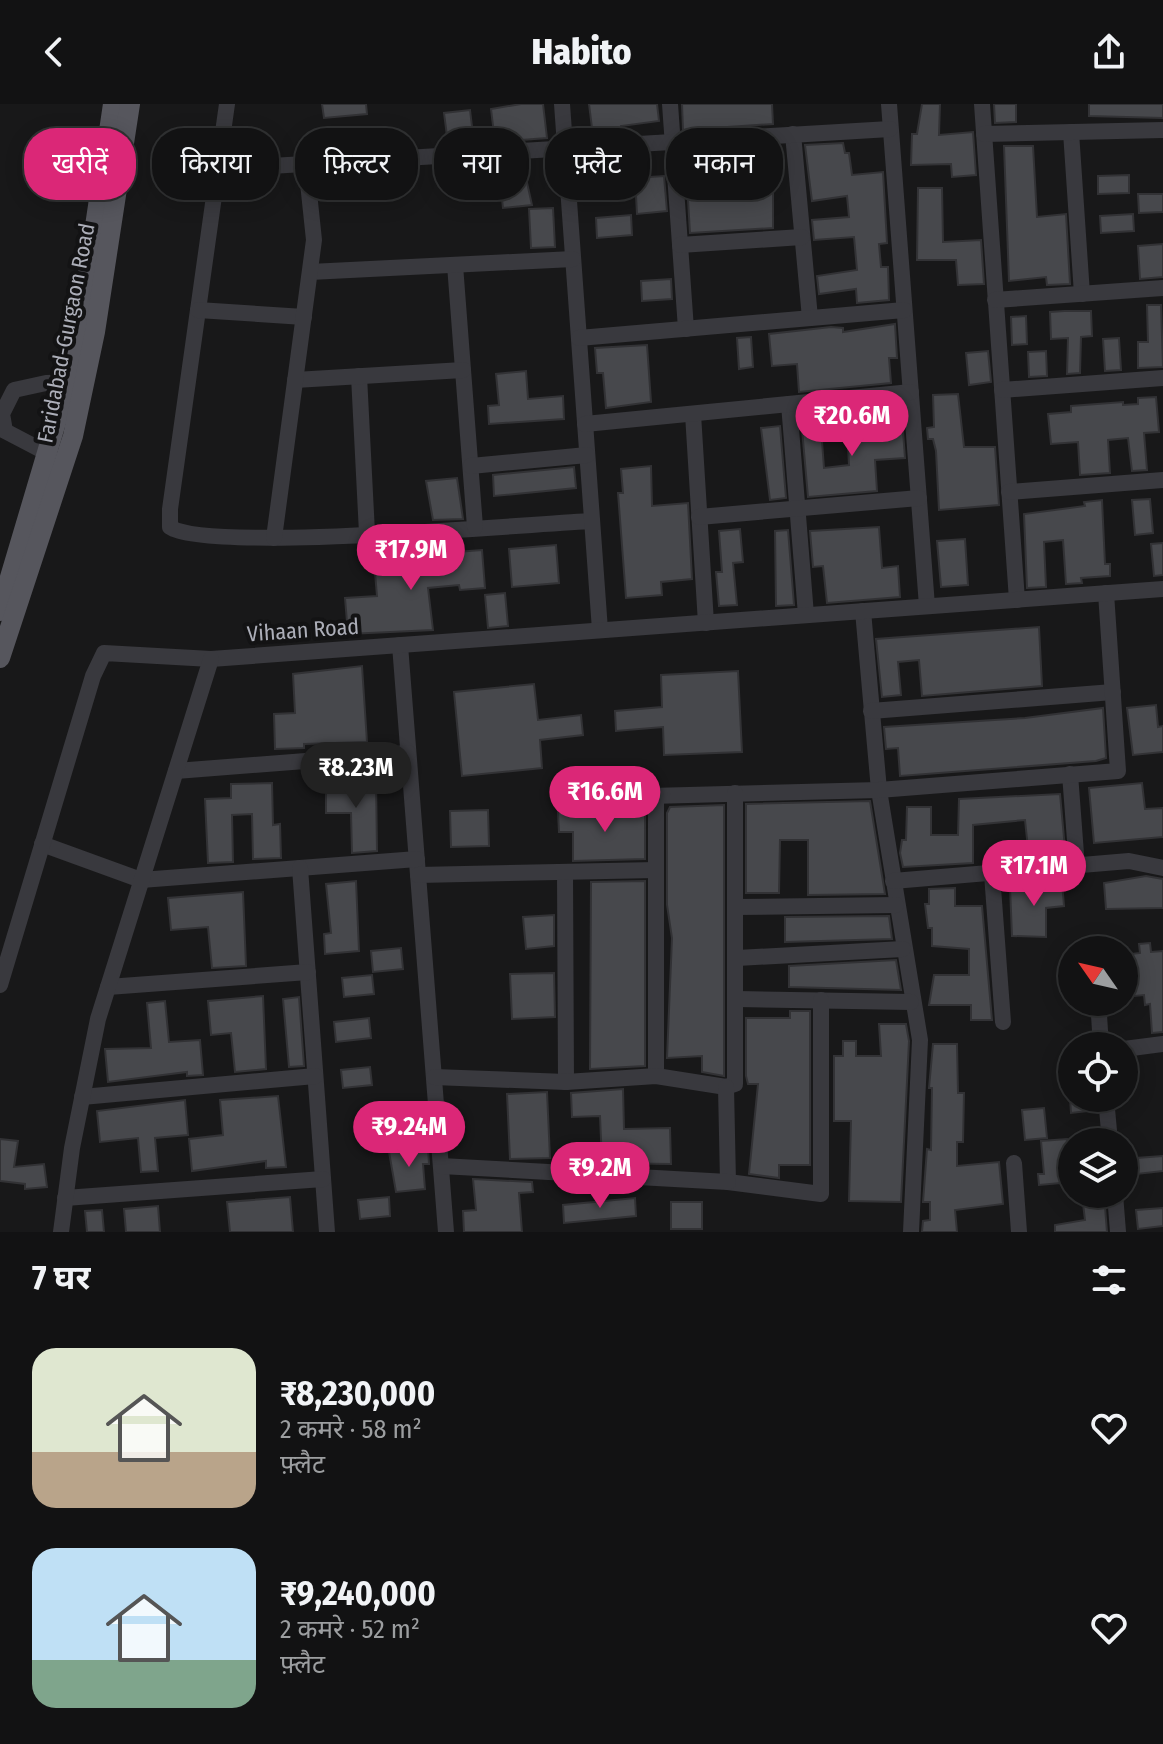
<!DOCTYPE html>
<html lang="hi">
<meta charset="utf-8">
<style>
:root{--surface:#121213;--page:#1f2021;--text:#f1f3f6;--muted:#9c9ea0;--line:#313233;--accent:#db2777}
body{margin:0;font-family:"Fira Sans Condensed","Noto Sans Devanagari",sans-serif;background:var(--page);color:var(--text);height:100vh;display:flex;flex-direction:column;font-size:30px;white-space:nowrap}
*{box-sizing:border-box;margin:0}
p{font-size:26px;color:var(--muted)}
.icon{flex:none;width:44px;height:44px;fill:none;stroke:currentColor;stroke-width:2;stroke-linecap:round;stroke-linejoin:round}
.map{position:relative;height:1128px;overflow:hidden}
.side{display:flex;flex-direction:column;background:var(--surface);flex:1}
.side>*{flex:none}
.hud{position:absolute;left:24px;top:24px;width:1116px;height:72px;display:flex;gap:16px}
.needle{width:52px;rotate:304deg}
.tools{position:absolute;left:1058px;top:832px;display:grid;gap:16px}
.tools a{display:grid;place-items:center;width:80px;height:80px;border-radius:50%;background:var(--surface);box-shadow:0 4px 20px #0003,0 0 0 2px var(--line);font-size:40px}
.price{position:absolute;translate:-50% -68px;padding:0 18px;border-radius:28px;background:var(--accent);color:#fff;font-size:26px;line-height:52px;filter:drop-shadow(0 2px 4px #0008)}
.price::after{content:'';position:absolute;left:50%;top:48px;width:24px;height:18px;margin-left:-12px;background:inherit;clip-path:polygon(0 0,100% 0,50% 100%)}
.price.on{background:#222;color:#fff}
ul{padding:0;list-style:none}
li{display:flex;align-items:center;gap:24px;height:200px;padding:0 32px}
li span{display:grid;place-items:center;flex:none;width:224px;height:160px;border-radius:24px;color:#555}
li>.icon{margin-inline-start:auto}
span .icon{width:96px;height:96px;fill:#fffc;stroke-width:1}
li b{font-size:34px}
h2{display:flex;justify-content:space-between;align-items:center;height:96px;padding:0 32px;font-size:34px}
.tag{padding:0 28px;border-radius:32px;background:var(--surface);box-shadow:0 4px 20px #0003,0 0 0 2px var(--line);font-size:28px;line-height:72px}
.tag.on{background:var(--accent);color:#fff}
header{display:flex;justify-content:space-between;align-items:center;height:104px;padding:0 32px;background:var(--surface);font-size:36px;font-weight:800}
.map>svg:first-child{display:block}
.building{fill:#47484c;stroke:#323235;stroke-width:2}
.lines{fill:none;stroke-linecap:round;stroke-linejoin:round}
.minor{stroke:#39393e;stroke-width:16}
.major{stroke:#56565d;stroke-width:20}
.labels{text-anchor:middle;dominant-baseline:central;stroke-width:8;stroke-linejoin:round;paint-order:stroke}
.street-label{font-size:22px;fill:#acaeb8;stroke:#131314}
</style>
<header><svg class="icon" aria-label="back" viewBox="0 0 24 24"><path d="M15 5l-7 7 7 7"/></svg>Habito<svg class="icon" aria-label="share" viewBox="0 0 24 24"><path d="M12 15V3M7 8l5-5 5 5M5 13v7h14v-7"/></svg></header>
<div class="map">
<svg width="1163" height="1128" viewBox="0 0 1163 1128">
<rect width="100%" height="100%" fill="#181819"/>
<g class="building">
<polygon points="322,0 366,0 367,10 324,14"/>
<polygon points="521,0 543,0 547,34 495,38 491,5"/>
<polygon points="589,0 657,0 659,17 621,22 622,30 593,32"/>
<polygon points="682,0 772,0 773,20 683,26"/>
<polygon points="922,0 940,0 939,31 973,28 976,71 952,73 951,60 911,61 912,30 917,30"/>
<polygon points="994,0 1016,0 1016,18 995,19"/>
<polygon points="1089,0 1163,0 1163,14 1089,12"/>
<polygon points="470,6 474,39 448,40 444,9"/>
<polygon points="843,39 845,49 849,49 852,71 883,68 887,139 879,140 881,163 888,163 889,196 857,199 856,185 819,190 817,172 857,166 854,133 814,136 812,116 849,113 847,92 812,97 805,41"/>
<polygon points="1004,42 1033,42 1037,113 1066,110 1070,180 1047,181 1046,173 1009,177"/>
<polygon points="773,46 773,124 690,129 688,96 709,95 708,50"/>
<polygon points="618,58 620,75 591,78 589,61"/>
<polygon points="524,65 532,101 503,104 499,68"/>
<polygon points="1129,71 1129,89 1098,90 1098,72"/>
<polygon points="664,72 667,107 637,110 635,74"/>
<polygon points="918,84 942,84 943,138 981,136 984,180 958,181 956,156 917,156"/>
<polygon points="1138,90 1163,90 1163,108 1139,109"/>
<polygon points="553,104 555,143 531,144 529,105"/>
<polygon points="1133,110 1134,127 1101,129 1100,112"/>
<polygon points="631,111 632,131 597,134 596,114"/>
<polygon points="1163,140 1163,173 1140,175 1138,142"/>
<polygon points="671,175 672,195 642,197 641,177"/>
<polygon points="1147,201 1161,201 1163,263 1138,264 1138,238 1148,238"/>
<polygon points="1064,207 1091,207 1092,232 1081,233 1080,269 1067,270 1068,234 1051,235 1050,208"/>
<polygon points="1026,212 1027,240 1012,241 1011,213"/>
<polygon points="895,220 897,254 889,254 891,279 799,288 797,260 772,262 769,230 831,223 843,224 843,228"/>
<polygon points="751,233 753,263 739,265 737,234"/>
<polygon points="1119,234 1121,266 1105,267 1103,235"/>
<polygon points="647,241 651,298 606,304 603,269 597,269 595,244"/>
<polygon points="988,247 991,278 969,281 966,249"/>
<polygon points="1046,247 1047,272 1029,273 1028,248"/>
<polygon points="526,267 528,295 563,292 564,315 489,320 488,302 499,301 496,270"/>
<polygon points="958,290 964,343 995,343 999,401 939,406 936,347 933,335 928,335 927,324 934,323 933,291"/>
<polygon points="1156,293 1159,328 1144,329 1147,366 1132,367 1128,334 1108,336 1110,369 1080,371 1078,338 1051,340 1048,310 1071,308 1071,302 1123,298 1123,301 1138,300 1138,294"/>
<polygon points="902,314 905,354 875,356 877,387 808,393 802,325 821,324 824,364 849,361 847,323 883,321 883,315"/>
<polygon points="780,322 786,394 770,396 761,324"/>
<polygon points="651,362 652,402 688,399 692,475 661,478 662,491 626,494 618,389 623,389 621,365"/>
<polygon points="574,363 576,384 494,392 493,371"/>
<polygon points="457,374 463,415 433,416 426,377"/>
<polygon points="1150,395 1153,429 1135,431 1132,396"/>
<polygon points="1102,396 1105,460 1110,460 1110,472 1081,474 1082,479 1066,480 1063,436 1044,438 1046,483 1027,484 1024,410 1085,402 1084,398"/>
<polygon points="879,423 882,464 898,462 900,493 827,499 823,462 813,463 810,427"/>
<polygon points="740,425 743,458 733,459 737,501 719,502 716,468 722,468 719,427"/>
<polygon points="788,426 794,501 776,502 775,427"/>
<polygon points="965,435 968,481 941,483 937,437"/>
<polygon points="1163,439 1163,471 1154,472 1151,440"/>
<polygon points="556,441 559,479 512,483 509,445"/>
<polygon points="482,446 485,484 460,486 459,481 428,484 433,526 348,530 345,494 377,492 374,457 457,452 456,448"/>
<polygon points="505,489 508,522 488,524 485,491"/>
<polygon points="1039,523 1042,582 922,592 919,556 898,558 901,591 882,593 876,535"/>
<polygon points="362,562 367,638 304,640 304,644 275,645 274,610 295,609 293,570"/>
<polygon points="738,567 742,648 664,651 663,623 616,627 615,607 662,603 661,571"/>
<polygon points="534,580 538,616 581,611 583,631 540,636 542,664 462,672 454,588"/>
<polygon points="1156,601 1158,623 1163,622 1163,648 1133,651 1127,604"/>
<polygon points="1103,604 1106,654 1096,657 900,672 898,644 886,645 884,623 1025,614"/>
<polygon points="376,675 377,747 352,749 351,709 326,709 326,676"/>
<polygon points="272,679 273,721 280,720 281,754 253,755 252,710 232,711 233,758 208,759 205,695 231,694 231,680"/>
<polygon points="1142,679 1145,705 1163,704 1163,733 1094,739 1089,684"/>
<polygon points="1060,690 1065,745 1043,747 1044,753 1029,754 1025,716 973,721 973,759 903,763 900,749 902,736 906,736 907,703 931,703 931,731 958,731 959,695"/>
<polygon points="870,697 885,790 808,791 808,736 780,736 779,789 746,789 746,700"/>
<polygon points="724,701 724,972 702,968 702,952 667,954 672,834 667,801 667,709 670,703"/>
<polygon points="634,704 634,710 645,710 645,755 573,757 573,728 559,728 558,708"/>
<polygon points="488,706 489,742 451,743 450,707"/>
<polygon points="1146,772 1163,775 1163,804 1106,805 1104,779"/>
<polygon points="356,777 359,847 325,850 324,830 331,829 326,780"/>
<polygon points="645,777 645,962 590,965 591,778"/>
<polygon points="1062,778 1064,802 1046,804 1046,833 1012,832 1010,783"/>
<polygon points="955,784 955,802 982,802 992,916 971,916 971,901 929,901 934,871 969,871 969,845 932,842 932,824 928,824 925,800 929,800 929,785"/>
<polygon points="243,788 246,862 212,864 208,823 171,826 168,794"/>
<polygon points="554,811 554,842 526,845 523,813"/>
<polygon points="889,812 892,835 785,838 785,813"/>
<polygon points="1150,839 1151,848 1163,847 1163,928 1152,929 1150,900 1145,901 1144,891 1124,893 1124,851 1140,849 1139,840"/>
<polygon points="401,844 403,865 373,868 371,847"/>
<polygon points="896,856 901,886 789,883 789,862"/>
<polygon points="554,869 555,913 512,915 510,870"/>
<polygon points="372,871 374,890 344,893 342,874"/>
<polygon points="263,892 266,965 235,968 231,929 211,931 208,897"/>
<polygon points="299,893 304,962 289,963 283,895"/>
<polygon points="165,897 169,938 200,936 203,971 187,972 187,968 108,978 105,945 151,944 147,899"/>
<polygon points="790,907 810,907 810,1061 779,1061 779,1074 749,1070 758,980 748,980 746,972 746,914 790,914"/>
<polygon points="369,914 371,934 336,938 334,918"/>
<polygon points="879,920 906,920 909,937 901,1098 849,1097 851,1017 834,1017 834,952 843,952 843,937 856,937 856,952 881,952"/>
<polygon points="933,940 957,940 958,989 964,989 963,1038 957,1038 957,1062 999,1058 1003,1100 955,1106 957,1128 922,1128 923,1117 930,1116 930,1098 923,1098 927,1045 931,1046 932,984 929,984"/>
<polygon points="370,963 372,981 343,984 341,966"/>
<polygon points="623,985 624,1025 670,1024 671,1060 602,1059 600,1012 572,1013 571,989"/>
<polygon points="547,988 550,1054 510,1055 507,990"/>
<polygon points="278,992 286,1063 266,1064 266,1057 192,1067 189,1035 223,1031 220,996"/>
<polygon points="1070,994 1095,994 1096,1006 1071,1009"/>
<polygon points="185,996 188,1031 155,1034 158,1067 141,1068 138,1034 100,1038 97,1007"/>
<polygon points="1044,1004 1047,1034 1025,1036 1022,1006"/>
<polygon points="0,1035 18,1037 14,1063 44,1060 47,1083 25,1085 25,1080 0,1077"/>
<polygon points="1067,1035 1072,1078 1039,1081 1038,1070 1044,1070 1041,1037"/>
<polygon points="428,1044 429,1060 423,1060 425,1085 396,1088 389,1048"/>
<polygon points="1163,1052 1163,1067 1137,1070 1136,1054"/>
<polygon points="473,1075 532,1078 533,1088 519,1089 522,1128 464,1128 463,1107 476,1106"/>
<polygon points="1104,1090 1107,1128 1055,1128 1055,1121 1085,1116 1082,1092"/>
<polygon points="290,1093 293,1128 230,1128 227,1098"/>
<polygon points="389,1093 390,1112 360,1115 358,1096"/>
<polygon points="635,1094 636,1112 564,1119 563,1101"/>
<rect x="671" y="1098" width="31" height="27"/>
<polygon points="158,1102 160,1128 126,1128 124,1105"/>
<polygon points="1163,1104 1163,1122 1138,1125 1136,1106"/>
<polygon points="102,1106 104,1128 87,1128 85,1107"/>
</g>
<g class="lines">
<g class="minor">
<path d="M 227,0 L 170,405 L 170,423 C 207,449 527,420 592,417"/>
<polyline points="562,0 600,526"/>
<polyline points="670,0 686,225"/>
<polyline points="889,0 927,502"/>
<polyline points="982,0 1017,496"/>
<polyline points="1071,28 1082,190"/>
<polyline points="793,30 810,214"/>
<polyline points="984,30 1163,26"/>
<polyline points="219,65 890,25"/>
<polyline points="680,141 802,133"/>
<polyline points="455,161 475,423"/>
<polyline points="310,168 573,155"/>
<polyline points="995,196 1163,184"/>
<polyline points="198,206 304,213"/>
<polyline points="579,234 904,206"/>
<polyline points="359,272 367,429"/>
<polyline points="295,276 463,266"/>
<polyline points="1002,286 1163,274"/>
<polyline points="789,300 806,511"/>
<polyline points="693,310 706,519"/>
<polyline points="585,320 911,288"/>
<polyline points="49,350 5,327 2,310 14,286 46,279 78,278"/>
<polyline points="471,362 587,351"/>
<polyline points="1009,388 1163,376"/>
<polyline points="699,413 919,394"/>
<polyline points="274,434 314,136 306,60"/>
<polyline points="863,507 879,686 920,936 911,1128"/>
<polyline points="400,541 446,1128"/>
<polyline points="871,607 1113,588"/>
<polyline points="176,667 408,649"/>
<polyline points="1070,670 1077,763"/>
<polyline points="575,694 879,686 1118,667 1106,489"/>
<polyline points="42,740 141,776 417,755"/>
<polyline points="300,764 327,1128"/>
<polyline points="565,769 566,978"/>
<polyline points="992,770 1003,918"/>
<polyline points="418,771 656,766"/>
<polyline points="893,777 1129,757 1163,764"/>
<polyline points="736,803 896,801"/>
<polyline points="737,854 903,845"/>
<polyline points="0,881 93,572 104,549 211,555 1163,485"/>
<polyline points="108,883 308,868"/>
<polyline points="737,895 911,898"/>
<polyline points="1099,911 1101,942"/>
<polyline points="1124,945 1163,940"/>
<polyline points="656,972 656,691"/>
<polyline points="434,973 566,978 656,972 726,983 735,980 735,689"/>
<polyline points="726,983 728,1078 821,1090 821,896"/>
<polyline points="82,993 315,972"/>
<polyline points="1106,994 1110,1038"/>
<polyline points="1014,1059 1019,1128"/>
<polyline points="441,1062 728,1078"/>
<polyline points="1115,1090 1118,1128"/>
<polyline points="65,1094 323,1075"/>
<polyline points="61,1128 72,1044 98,915 211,555"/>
</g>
<g class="major">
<polyline points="0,507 76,251 113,0"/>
<polyline points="0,554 73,332 95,228 130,0"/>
</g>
</g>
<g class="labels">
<g class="street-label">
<text transform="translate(66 229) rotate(-79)">Faridabad-Gurgaon Road</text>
<text transform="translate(303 526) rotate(-4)">Vihaan Road</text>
</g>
</g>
</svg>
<div class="tools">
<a><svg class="needle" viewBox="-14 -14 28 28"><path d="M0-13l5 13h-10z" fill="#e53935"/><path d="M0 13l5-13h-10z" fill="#9c9ea0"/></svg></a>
<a><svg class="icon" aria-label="locate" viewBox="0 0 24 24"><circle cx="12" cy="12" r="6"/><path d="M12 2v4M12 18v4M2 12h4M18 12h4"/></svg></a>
<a><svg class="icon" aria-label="layers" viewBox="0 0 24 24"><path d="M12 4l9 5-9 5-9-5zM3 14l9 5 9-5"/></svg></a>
</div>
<b class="price" style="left:852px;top:354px">₹20.6M</b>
<b class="price" style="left:411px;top:488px">₹17.9M</b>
<b class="price on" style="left:356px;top:706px">₹8.23M</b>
<b class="price" style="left:605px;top:730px">₹16.6M</b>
<b class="price" style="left:1034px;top:804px">₹17.1M</b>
<b class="price" style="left:409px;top:1065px">₹9.24M</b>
<b class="price" style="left:600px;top:1106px">₹9.2M</b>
<div class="hud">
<a class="tag on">खरीदें</a>
<a class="tag">किराया</a>
<a class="tag">फ़िल्टर</a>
<a class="tag">नया</a>
<a class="tag">फ़्लैट</a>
<a class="tag">मकान</a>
</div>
</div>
<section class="side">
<h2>7 घर<svg class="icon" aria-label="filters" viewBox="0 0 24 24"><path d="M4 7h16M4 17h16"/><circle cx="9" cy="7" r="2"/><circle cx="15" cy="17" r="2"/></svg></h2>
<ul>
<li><span style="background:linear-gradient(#dfe7d0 65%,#b9a48a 0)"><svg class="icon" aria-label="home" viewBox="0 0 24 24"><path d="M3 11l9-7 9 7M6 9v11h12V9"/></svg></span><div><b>₹8,230,000</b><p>2 कमरे · 58 m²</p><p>फ़्लैट</p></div><svg class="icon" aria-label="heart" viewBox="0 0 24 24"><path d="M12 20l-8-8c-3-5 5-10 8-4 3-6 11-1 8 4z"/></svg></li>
<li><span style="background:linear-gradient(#bfe0f5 70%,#7fa58c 0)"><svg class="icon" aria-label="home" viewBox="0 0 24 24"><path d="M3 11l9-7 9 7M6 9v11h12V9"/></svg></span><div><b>₹9,240,000</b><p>2 कमरे · 52 m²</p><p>फ़्लैट</p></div><svg class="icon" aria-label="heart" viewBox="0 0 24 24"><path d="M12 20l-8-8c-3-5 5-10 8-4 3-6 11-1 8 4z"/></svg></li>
</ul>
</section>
